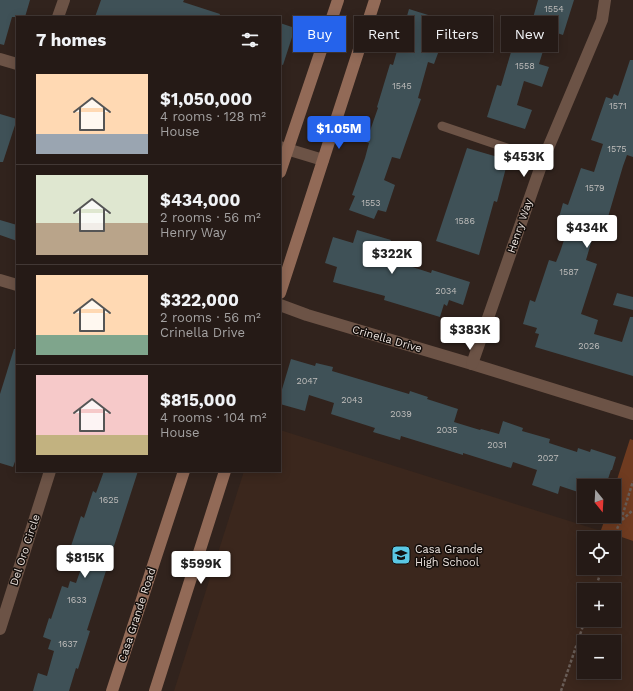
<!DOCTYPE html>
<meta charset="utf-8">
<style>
:root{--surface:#251a16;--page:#2d231f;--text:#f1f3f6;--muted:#a3a1a1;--line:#423835;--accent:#2563eb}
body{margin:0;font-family:"Work Sans",sans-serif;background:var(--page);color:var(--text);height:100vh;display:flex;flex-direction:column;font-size:15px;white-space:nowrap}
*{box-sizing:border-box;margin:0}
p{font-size:13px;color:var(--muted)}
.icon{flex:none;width:22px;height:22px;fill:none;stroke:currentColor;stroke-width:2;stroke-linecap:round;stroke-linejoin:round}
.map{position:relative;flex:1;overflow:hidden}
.panel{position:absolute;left:16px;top:16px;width:265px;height:456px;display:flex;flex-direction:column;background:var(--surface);border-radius:0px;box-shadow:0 2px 10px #0003,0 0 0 1px var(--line)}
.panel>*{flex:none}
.guide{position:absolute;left:293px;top:16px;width:280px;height:36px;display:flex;gap:8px}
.needle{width:26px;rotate:162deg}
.fabs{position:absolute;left:577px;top:479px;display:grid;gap:8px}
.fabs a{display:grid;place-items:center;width:44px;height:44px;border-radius:0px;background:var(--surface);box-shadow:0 2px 10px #0003,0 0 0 1px var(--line);font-size:20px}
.price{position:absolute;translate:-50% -34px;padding:0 9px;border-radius:4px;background:#fff;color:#222;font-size:13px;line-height:26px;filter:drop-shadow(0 1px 2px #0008)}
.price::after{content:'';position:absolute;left:50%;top:24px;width:12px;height:9px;margin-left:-6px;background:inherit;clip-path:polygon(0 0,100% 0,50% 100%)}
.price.active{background:var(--accent);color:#fff}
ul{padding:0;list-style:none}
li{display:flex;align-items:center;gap:12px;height:100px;padding:0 20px}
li+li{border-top:1px solid var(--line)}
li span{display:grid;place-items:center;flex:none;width:112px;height:80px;border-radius:0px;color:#555}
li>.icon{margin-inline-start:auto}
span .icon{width:48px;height:48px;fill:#fffc;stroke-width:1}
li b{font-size:17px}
h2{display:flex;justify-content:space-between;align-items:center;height:48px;padding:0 20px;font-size:17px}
.pill{padding:0 14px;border-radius:0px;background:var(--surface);box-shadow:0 2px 10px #0003,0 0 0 1px var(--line);font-size:14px;line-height:36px}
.pill.active{background:var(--accent);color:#fff}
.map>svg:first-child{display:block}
.built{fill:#3b271d;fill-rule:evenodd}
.green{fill:#6f3b20}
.building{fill:#3f5157}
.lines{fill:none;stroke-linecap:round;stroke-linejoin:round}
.path{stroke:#695d57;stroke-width:2.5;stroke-dasharray:3 2;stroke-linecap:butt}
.lane{stroke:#6c5346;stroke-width:9}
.street{stroke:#6c5346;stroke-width:12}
.secondary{stroke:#926a57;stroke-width:12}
.labels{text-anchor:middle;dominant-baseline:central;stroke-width:3;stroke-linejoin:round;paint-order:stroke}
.number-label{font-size:9px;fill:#c0bebc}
.street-label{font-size:11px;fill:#ebe2dd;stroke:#140e0b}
.poi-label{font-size:11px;fill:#ebe2dd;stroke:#140e0b;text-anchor:start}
</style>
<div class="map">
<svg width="633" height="691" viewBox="0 0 633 691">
<rect width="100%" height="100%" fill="#31231d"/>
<path class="built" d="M 280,430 L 633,541 L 633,691 L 174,691 L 244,471 L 280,471 ZM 584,538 L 614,538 L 614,568 L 584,568 ZM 584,590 L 614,590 L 614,620 L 584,620 ZM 584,642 L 614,642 L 614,672 L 584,672 Z"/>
<polygon class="green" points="630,439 633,440 633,541 601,530 606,516 614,516 614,489"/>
<g class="building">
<polygon points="0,0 30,0 25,17 12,17 4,45 0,44"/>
<polygon points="101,0 184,0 183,2 220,14 219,17 95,17"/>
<polygon points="538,0 574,0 563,35 548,30 550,23 533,18"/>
<polygon points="409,9 444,20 437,44 441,45 434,64 428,62 418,98 421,99 400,159 392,157 384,180 395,185 386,212 378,210 374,219 349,210 355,196 352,195 365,158 369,143 366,142 378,108 377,107 390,64 393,65"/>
<polygon points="280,23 295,28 283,65 280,64"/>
<polygon points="514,42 543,51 539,64 549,67 542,87 524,81 517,105 532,110 525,129 487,117 497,85 501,86"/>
<polygon points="630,60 633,60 633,157 627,155 623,166 608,217 611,218 604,239 593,236 586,260 597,264 581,314 598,320 594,334 622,342 630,317 633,317 633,376 535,347 539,334 535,333 537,328 523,324 530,300 535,302 549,260 556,262 560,252 569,225 558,221 563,203 568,205 581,168 594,172 603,144 591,140 606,97 612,99 614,94 618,96"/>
<polygon points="0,114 17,119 3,162 0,162"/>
<polygon points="467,148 508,160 502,183 497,202 494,201 479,255 436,241"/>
<polygon points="0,220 17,225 17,241 0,235"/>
<polygon points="357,230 391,240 387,253 404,259 403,264 431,273 432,270 470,282 463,305 449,300 447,306 444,304 440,317 384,300 385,296 333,282 337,267 325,263 333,237 353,243"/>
<polygon points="617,293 633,297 633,310 613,305"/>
<polygon points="14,349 17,349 17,456 13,467 0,463 0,394"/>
<polygon points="291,359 315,366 316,363 333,367 332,371 409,394 410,391 428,397 427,399 458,409 454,422 480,430 481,429 499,434 503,421 523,428 522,431 550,439 549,443 577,452 578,448 590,452 591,449 616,457 612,470 611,470 606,485 590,480 588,486 584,486 584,494 560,486 558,494 532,485 537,470 513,462 511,468 463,453 463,455 401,436 400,440 373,432 375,428 331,414 334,403 309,395 305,411 280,404 280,396"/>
<polygon points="104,471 138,471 87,630 90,631 78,669 76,668 69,691 33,691 38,673 47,676 54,651 48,649 51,640 43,637 49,618 51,619 62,586 68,588 70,581 76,583 84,560 82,559 84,550 71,546 81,516 84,518 93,491 96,493"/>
</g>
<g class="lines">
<g class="path">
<polyline points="622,520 633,510"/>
<polyline points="613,538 621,520 633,481"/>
<polyline points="595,590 602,568"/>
<polyline points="561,691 585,620"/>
</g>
<polyline class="lane" points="442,126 543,160"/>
<g class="street">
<polyline points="58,17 64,0"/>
<polyline points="0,59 17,64"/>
<polyline points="280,147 323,160"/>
<polyline points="0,280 17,285"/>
<polyline points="280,305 307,315 472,364 633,414"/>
<polyline points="472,364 543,160 602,20 605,0"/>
<polyline points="0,629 50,471"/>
</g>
<g class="secondary">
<polyline points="280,172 338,0"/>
<polyline points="280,293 375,0"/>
<polyline points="112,691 184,471"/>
<polyline points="155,691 225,471"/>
</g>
</g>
<defs>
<symbol id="school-square" viewBox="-11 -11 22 22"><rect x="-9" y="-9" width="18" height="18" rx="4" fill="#5ac8e5" stroke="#140e0b"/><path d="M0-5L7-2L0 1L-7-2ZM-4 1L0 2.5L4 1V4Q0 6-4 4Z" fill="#111"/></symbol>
</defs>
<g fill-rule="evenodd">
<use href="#school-square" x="390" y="544" width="22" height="22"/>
</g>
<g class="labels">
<g class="number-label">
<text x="554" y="9">1554</text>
<text x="525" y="66">1558</text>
<text x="402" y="86">1545</text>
<text x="618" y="106">1571</text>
<text x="617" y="149">1575</text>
<text x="595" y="188">1579</text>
<text x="371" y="203">1553</text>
<text x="465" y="221">1586</text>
<text x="569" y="272">1587</text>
<text x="446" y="291">2034</text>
<text x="589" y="346">2026</text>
<text x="307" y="381">2047</text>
<text x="352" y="400">2043</text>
<text x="401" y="414">2039</text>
<text x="447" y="430">2035</text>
<text x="497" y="445">2031</text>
<text x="548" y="458">2027</text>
<text x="109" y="500">1625</text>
<text x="77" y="600">1633</text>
<text x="68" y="644">1637</text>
</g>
<g class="street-label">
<text transform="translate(520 226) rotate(-71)">Henry Way</text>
<text transform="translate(387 339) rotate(16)">Crinella Drive</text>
<text transform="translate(25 550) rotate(-72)">Del Oro Circle</text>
<text transform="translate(137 615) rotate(-72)">Casa Grande Road</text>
</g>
<g class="poi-label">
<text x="415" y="549">Casa Grande<tspan x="415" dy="13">High School</tspan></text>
</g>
</g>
</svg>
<div class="fabs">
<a><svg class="needle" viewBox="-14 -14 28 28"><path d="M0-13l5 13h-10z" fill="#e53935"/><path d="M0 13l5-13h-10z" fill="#a3a1a1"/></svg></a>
<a><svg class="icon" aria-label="locate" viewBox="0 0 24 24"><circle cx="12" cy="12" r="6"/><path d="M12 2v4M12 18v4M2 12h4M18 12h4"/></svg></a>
<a>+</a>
<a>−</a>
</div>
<b class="price active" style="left:339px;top:150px">$1.05M</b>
<b class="price" style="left:524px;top:178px">$453K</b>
<b class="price" style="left:587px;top:249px">$434K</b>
<b class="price" style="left:392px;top:275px">$322K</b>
<b class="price" style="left:470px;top:351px">$383K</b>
<b class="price" style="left:85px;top:579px">$815K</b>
<b class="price" style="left:201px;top:585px">$599K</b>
<div class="guide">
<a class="pill active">Buy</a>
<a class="pill">Rent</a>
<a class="pill">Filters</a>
<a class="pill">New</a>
</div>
<section class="panel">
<h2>7 homes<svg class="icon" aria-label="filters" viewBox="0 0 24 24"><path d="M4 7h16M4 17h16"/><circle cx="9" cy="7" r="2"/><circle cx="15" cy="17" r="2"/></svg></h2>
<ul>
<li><span style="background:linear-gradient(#ffd9b3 75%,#9aa5b1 0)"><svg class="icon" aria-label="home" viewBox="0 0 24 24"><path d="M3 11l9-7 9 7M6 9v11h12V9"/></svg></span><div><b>$1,050,000</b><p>4 rooms · 128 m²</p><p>House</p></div></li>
<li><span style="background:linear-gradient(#dfe7d0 60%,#b9a48a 0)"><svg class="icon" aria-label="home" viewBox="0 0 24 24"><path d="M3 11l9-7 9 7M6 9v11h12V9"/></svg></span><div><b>$434,000</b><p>2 rooms · 56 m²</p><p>Henry Way</p></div></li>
<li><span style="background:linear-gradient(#ffd9b3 75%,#7fa58c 0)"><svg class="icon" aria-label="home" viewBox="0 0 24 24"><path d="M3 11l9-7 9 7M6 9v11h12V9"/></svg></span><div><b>$322,000</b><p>2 rooms · 56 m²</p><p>Crinella Drive</p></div></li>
<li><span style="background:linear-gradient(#f6c9c9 75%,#c2b280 0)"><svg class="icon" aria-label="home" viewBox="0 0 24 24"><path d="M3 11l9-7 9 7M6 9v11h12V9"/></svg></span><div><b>$815,000</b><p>4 rooms · 104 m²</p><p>House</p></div></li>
</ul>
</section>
</div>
